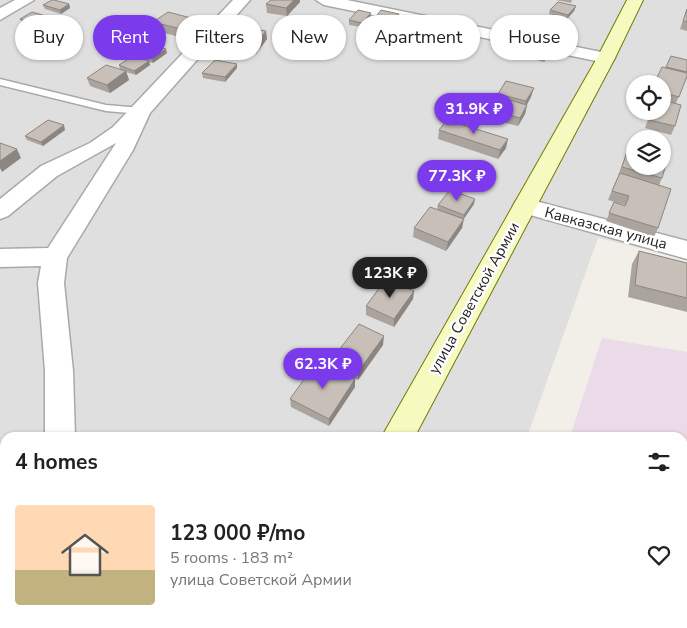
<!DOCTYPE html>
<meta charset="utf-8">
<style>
:root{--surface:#fff;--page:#f6f6f6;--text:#222;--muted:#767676;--accent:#7c3aed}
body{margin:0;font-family:"Nunito Sans",sans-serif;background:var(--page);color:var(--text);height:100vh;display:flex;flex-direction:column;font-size:19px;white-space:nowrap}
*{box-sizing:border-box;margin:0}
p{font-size:16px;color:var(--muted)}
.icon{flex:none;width:28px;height:28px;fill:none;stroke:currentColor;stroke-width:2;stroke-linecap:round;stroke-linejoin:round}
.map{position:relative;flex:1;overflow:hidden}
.panel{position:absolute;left:0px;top:432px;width:688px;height:196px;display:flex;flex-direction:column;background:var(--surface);border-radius:15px 15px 0 0;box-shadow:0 1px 4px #0004}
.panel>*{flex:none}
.hud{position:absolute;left:15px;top:15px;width:658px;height:45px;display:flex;gap:10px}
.controls{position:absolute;left:626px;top:75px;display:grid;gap:10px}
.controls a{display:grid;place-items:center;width:45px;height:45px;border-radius:50%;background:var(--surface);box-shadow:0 1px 4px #0004;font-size:25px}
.price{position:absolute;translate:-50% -42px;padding:0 11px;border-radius:18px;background:var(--accent);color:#fff;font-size:16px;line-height:32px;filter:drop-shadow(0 1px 2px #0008)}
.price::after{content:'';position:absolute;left:50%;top:30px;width:15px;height:11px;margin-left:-8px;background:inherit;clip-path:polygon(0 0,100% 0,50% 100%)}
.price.active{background:#222;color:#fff}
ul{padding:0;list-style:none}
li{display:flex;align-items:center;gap:15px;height:125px;padding:0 15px}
li span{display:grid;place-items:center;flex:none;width:140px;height:100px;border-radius:5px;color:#555}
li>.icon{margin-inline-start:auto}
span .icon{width:60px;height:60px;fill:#fffc;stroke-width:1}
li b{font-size:21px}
h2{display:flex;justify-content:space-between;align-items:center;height:60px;padding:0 15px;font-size:21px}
.pill{padding:0 18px;border-radius:22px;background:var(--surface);box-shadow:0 1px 4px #0004;font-size:18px;line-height:45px}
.pill.active{background:var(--accent);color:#fff}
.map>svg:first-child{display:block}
.residential{fill:#e0dfdf;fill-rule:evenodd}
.industrial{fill:#ebdbe8}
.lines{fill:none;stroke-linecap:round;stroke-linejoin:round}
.service-casing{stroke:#a9a9a9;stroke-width:3}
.minor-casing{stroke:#a9a9a9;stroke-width:3}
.secondary-casing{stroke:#707d05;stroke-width:2}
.service{fill:#fff;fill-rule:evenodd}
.minor{fill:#fff;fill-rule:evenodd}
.secondary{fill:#f7fabf;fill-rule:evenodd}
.wall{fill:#aba49e}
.shaded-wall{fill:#8b8681}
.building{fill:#c7bfb8;stroke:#8b8681}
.labels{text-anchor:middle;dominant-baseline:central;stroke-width:5;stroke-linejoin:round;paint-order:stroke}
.street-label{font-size:15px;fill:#222;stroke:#fff}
</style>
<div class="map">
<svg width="687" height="628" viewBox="0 0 687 628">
<rect width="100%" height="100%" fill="#f2efe9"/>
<path class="residential" d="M 0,0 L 687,0 L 687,259 L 598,238 L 527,437 L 5,438 L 5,624 L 460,624 L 458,628 L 0,628 ZM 635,84 L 662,84 L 662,111 L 635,111 ZM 635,139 L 662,139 L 662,166 L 635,166 Z"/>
<polygon class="industrial" points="602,338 687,352 687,628 509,628 511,624 682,624 682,438 570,437"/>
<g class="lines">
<defs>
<polygon id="service" points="0,79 106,105 141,108 146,111 141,114 106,111 0,85"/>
<g id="minor">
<polygon points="15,0 34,0 0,20 0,8"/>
<polygon points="233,0 250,0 150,113 133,150 67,258 64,283 73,371 75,438 45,438 45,371 38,283 41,266 0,267 0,249 48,248 116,143 57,176 8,216 0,219 0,199 41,166 90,143 113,127"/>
<polygon points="316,0 347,0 606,53 612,54 615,58 612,62 606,63 324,5"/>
<polygon points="524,198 687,241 687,259 516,211 513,206 516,201"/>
<polygon points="42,624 78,624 77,628 41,628"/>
</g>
<g id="secondary">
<polygon points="627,0 643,0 615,58 414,438 381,438 597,58"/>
<polygon points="274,624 313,624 312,628 273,628"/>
</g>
</defs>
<use href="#service" class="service-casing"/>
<use href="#minor" class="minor-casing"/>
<use href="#secondary" class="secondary-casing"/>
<use href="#service" class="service"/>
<use href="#minor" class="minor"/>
<use href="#secondary" class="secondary"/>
</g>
<g class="wall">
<polygon points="556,0 572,0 571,3"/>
<polygon points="300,2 287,16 267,13 266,4"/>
<polygon points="69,4 70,8 61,14 45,9 43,5"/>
<polygon points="576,6 574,11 567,19 549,14 550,10"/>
<polygon points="687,9 687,31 680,29"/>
<polygon points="49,17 51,21 40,28 22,24 20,19"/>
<polygon points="370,17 362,27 349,25 349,20"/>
<polygon points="399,18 390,31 371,27 371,23"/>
<polygon points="195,19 197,27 182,38 155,30 153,22"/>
<polygon points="427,21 426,26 416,37 397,32 397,27"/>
<polygon points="535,28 565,28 558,38 534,32"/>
<polygon points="266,31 267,39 256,54 233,50 232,42"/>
<polygon points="552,46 551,51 544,62 520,56 521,52"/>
<polygon points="133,53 167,53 153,63 149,62 150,65 136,75 126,72 129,80 110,93 90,86 87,78 120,69 119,65 134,56"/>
<polygon points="687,60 687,77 676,103 675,126 671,135 645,128 651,111 662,111 662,84 665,67"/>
<polygon points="237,68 225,82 203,78 202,73"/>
<polygon points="498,94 531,97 527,105 525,114 518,126 486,118 488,109 497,97"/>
<polygon points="65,130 43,146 27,140 25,136"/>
<polygon points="439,130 506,148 498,159 438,139"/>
<polygon points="628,148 662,178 659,185 658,228 654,237 606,221 614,202 625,206 625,205 608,200 618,176"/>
<polygon points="474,204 463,219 462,228 446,251 413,237 414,228 437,209 438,205"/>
<polygon points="639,251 687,263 687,312 628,297 632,264"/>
<polygon points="414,291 413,299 394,327 366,315 366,306"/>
<polygon points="383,345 358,380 333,367 332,359"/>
<polygon points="355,379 355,387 329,426 291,407 290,399"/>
</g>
<g class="shaded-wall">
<polygon points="294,0 300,0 300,2 287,16 286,8"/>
<polygon points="69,4 70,8 61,14 60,10"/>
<polygon points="576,6 574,11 567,19 568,15"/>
<polygon points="371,13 370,17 362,27 362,23"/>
<polygon points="399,14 399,18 390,31 390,26"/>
<polygon points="49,17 51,21 40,28 38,24"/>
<polygon points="195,19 197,27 182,38 181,29"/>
<polygon points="427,21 426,26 416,37 416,33"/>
<polygon points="566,24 565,28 558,38 560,34"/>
<polygon points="266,31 267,39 256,54 255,45"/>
<polygon points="552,46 551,51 544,62 545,58"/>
<polygon points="166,49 167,53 153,63 152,59"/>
<polygon points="149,61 150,65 136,75 134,71"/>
<polygon points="237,64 237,68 225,82 225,77"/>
<polygon points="126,71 129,80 110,93 107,85"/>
<polygon points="534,88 531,97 523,110 526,101"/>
<polygon points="527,105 525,114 518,126 520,118"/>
<polygon points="64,125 65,130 43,146 41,142"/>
<polygon points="508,139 506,148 498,159 500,150"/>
<polygon points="17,149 21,158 2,172 0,168 0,161"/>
<polygon points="475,199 474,204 463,220 464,215"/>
<polygon points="464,219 462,228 446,251 448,242"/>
<polygon points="414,291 413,299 394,327 394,319"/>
<polygon points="384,336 383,345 358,380 358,372"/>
<polygon points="355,379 355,387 329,426 329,419"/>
</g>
<g class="building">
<polygon points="52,0 54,0 69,4 60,10 43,5"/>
<polygon points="271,0 294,0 286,8 266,4"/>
<polygon points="558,2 576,6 568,15 550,10"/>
<polygon points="687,9 687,22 683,21"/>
<polygon points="358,10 371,13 362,23 349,20"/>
<polygon points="381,10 399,14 390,26 371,23"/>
<polygon points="32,12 49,17 38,24 20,19"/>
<polygon points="168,12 195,19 181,29 153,22"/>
<polygon points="408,17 427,21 416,33 397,27"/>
<polygon points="542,18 566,24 560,34 535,28"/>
<polygon points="243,27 266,31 255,45 232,42"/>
<polygon points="528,41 552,46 545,58 521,52"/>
<polygon points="148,43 166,49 152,59 133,53"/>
<polygon points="133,56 149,61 134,71 119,65"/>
<polygon points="671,56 687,60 687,72 666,67"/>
<polygon points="215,60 237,64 225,77 202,73"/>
<polygon points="106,65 126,71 107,85 87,78"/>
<polygon points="662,67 687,73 687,76 679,97 662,92 662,84 654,84"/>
<polygon points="506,81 534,88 526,101 498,94"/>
<polygon points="496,96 527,105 520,118 488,109"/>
<polygon points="662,100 681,105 675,126 649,120 652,111 662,111"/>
<polygon points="48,120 64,125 41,142 25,136"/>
<polygon points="447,120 508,139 500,150 439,130"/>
<polygon points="0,143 17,149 0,161"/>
<polygon points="628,148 635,149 635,166 662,166 662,157 668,158 662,178 622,167"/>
<polygon points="620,173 671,189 658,228 609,213 614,202 625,206 629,196 612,191"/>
<polygon points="450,190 475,199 464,215 438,205"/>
<polygon points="430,207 464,219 448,242 414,228"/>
<polygon points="639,251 687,263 687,298 635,285"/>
<polygon points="386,279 414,291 394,319 366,306"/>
<polygon points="359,324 384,336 358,372 332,359"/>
<polygon points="317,361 355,379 329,419 290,399"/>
</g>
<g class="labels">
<g class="street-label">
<text transform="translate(606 228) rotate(15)">Кавказская улица</text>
<text transform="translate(474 298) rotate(-61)">улица Советской Армии</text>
</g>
</g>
</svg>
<div class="controls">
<a><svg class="icon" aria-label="locate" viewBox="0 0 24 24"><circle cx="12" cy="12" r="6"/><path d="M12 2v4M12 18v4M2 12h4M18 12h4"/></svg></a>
<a><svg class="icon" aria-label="layers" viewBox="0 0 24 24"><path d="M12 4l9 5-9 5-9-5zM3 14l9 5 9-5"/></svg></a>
</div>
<b class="price" style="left:474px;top:135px">31.9K ₽</b>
<b class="price" style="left:457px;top:202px">77.3K ₽</b>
<b class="price active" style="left:390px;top:299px">123K ₽</b>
<b class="price" style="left:323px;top:390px">62.3K ₽</b>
<div class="hud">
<a class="pill">Buy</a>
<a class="pill active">Rent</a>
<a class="pill">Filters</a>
<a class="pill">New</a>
<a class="pill">Apartment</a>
<a class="pill">House</a>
</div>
<section class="panel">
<h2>4 homes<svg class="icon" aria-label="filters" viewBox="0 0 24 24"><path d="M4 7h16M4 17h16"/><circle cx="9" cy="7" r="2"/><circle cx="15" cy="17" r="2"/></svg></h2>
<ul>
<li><span style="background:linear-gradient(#ffd9b3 65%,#c2b280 0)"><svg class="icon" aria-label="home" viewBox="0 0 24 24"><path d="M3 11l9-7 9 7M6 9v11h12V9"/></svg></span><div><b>123 000 ₽/mo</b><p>5 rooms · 183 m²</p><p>улица Советской Армии</p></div><svg class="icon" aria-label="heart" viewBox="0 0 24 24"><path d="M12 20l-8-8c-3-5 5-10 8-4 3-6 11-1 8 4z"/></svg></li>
</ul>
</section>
</div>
